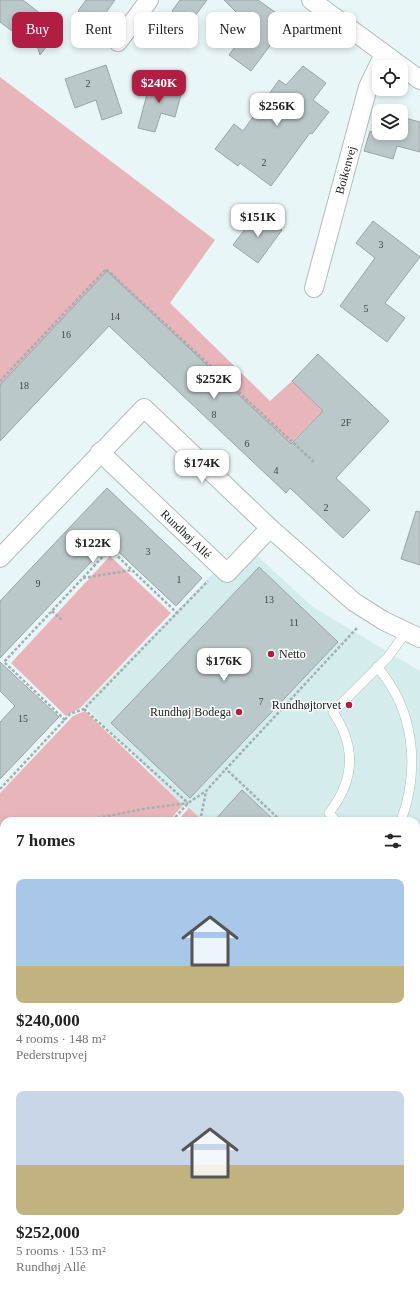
<!DOCTYPE html>
<meta charset="utf-8">
<style>
:root{--surface:#fff;--page:#f6f6f6;--text:#222;--muted:#767676;--accent:#b11e43}
body{margin:0;font-family:"Times New Roman",serif;background:var(--page);color:var(--text);height:100vh;display:flex;flex-direction:column;font-size:15px;white-space:nowrap}
*{box-sizing:border-box;margin:0}
p{font-size:13px;color:var(--muted)}
.icon{flex:none;width:22px;height:22px;fill:none;stroke:currentColor;stroke-width:2;stroke-linecap:round;stroke-linejoin:round}
.map{position:relative;flex:1;overflow:hidden}
.side{position:absolute;left:0px;top:817px;width:420px;height:480px;display:flex;flex-direction:column;background:var(--surface);border-radius:12px 12px 0 0;box-shadow:0 2px 6px #0003}
.side>*{flex:none}
.hud{position:absolute;left:12px;top:12px;width:396px;height:36px;display:flex;gap:8px}
.controls{position:absolute;left:372px;top:60px;display:grid;gap:8px}
.controls a{display:grid;place-items:center;width:36px;height:36px;border-radius:8px;background:var(--surface);box-shadow:0 2px 6px #0003;font-size:20px}
.price{position:absolute;translate:-50% -34px;padding:0 9px;border-radius:8px;background:#fff;color:#222;font-size:13px;line-height:26px;filter:drop-shadow(0 1px 2px #0008)}
.price::after{content:'';position:absolute;left:50%;top:24px;width:12px;height:9px;margin-left:-6px;background:inherit;clip-path:polygon(0 0,100% 0,50% 100%)}
.price.on{background:var(--accent);color:#fff}
ul{padding:0;list-style:none}
li{display:grid;align-content:center;gap:8px;height:212px;padding:0 16px}
li span{display:grid;place-items:center;height:124px;border-radius:8px;color:#555}
li>.icon{margin-inline-start:auto}
span .icon{width:72px;height:72px;fill:#fffc;stroke-width:1}
li b{font-size:17px}
h2{display:flex;justify-content:space-between;align-items:center;height:48px;padding:0 16px;font-size:17px}
.pill{padding:0 14px;border-radius:8px;background:var(--surface);box-shadow:0 2px 6px #0003;font-size:14px;line-height:36px}
.pill.on{background:var(--accent);color:#fff}
.map>svg:first-child{display:block}
.built{fill:#d5eced}
.green{fill:#e8b6ba}
.building{fill:#bbc8c9;stroke:#99a5a6}
.lines{fill:none;stroke-linecap:round;stroke-linejoin:round}
.lane-casing{stroke:#b0bdbd;stroke-width:10}
.street-casing{stroke:#b0bdbd;stroke-width:20}
.secondary-casing{stroke:#b0bdbd;stroke-width:24}
.path{stroke:#a4afb0;stroke-width:2.5;stroke-dasharray:3 2;stroke-linecap:butt}
.lane{stroke:#fff;stroke-width:9}
.street{stroke:#fff;stroke-width:18}
.secondary{stroke:#fff;stroke-width:22}
.poi-dot{fill:#b11e43;stroke:#fff;stroke-width:1.5}
.labels{text-anchor:middle;dominant-baseline:central;stroke-width:3;stroke-linejoin:round;paint-order:stroke}
.number-label{font-size:10px;fill:#404747}
.street-label{font-size:12px;fill:#171c1c;stroke:#fff}
.poi-label{font-size:12px;fill:#171c1c;stroke:#fff;text-anchor:end}
</style>
<div class="map">
<svg width="420" height="1297" viewBox="0 0 420 1297">
<rect width="100%" height="100%" fill="#e9f6f7"/>
<g class="built">
<polygon points="243,543 313,607 420,671 420,860 416,872 416,821 199,821 84,705"/>
<polygon points="4,1053 4,1293 293,1293 292,1297 0,1297 0,1058"/>
</g>
<g class="green">
<polygon points="0,77 215,240 170,303 270,401 292,381 323,411 290,444 107,271 0,385"/>
<polygon points="110,556 171,613 80,708 66,716 11,663"/>
<polygon points="85,711 183,805 169,821 4,821 4,1053 0,1058 0,793 73,716"/>
<polygon points="189,808 203,821 177,821"/>
</g>
<g class="building">
<polygon points="0,0 23,0 60,29 40,55 33,33 27,42 0,22"/>
<polygon points="86,0 115,0 97,25 78,11"/>
<polygon points="180,0 207,0 189,24 172,11"/>
<polygon points="224,0 258,0 303,32 293,46 278,35 251,71 229,55 250,26"/>
<polygon points="106,65 122,113 102,120 96,100 75,108 65,79"/>
<polygon points="303,66 326,83 313,100 329,112 312,134 310,133 271,186 240,163 238,166 215,149 234,124 243,131 279,80 286,85"/>
<polygon points="151,79 183,87 175,117 161,113 155,132 138,128"/>
<polygon points="379,116 379,133 401,133 401,117 420,122 420,152 397,146 393,159 364,151 370,131 374,133"/>
<polygon points="258,212 282,230 258,263 233,245"/>
<polygon points="373,221 420,257 385,303 405,318 387,342 340,306 375,258 356,243"/>
<polygon points="107,271 291,444 323,411 292,381 318,354 389,421 336,478 370,510 343,538 290,488 286,493 109,326 0,441 0,385"/>
<polygon points="107,488 202,578 176,606 109,543 0,658 0,601"/>
<polygon points="416,511 420,512 420,565 401,559"/>
<polygon points="259,567 338,642 190,798 111,723"/>
<polygon points="0,662 59,717 0,779 0,722 15,706 0,691"/>
<polygon points="242,790 275,821 214,821"/>
</g>
<g class="lines">
<defs>
<g id="lane">
<path d="M 377,667 C 415,710 420,769 401,821"/>
<path d="M 336,821 L 329,813 C 355,780 356,746 333,712 L 388,657 L 406,632"/>
</g>
<g id="street">
<polyline points="311,0 420,80"/>
<polyline points="118,42 149,0"/>
<path id="s1" d="M 314,288 L 368,87 L 384,54"/>
<path id="s2" d="M 100,452 L 227,573 L 270,528"/>
<polyline points="0,558 144,408 270,528 354,602 384,621 420,638"/>
</g>
<g id="secondary">
<polyline points="416,1019 420,1005"/>
<polyline points="337,1297 338,1293"/>
</g>
</defs>
<use href="#lane" class="lane-casing"/>
<use href="#street" class="street-casing"/>
<use href="#secondary" class="secondary-casing"/>
<g class="path">
<polyline points="0,381 106,269 314,462"/>
<polyline points="83,578 132,570"/>
<polyline points="52,611 62,620"/>
<polyline points="84,709 188,803"/>
<polyline points="65,720 4,662 110,549 177,613"/>
<polyline points="0,789 70,714 84,709 208,581"/>
<polyline points="83,821 143,809 188,803"/>
<polyline points="172,821 188,803 206,791 226,769"/>
<polyline points="200,821 206,792"/>
<polyline points="281,821 226,769 357,628"/>
<polyline points="0,837 4,837"/>
<polyline points="416,900 420,901"/>
<polyline points="416,938 420,939"/>
<polyline points="0,1063 4,1060"/>
</g>
<use href="#lane" class="lane"/>
<use href="#street" class="street"/>
<use href="#secondary" class="secondary"/>
</g>
<g class="poi-dot">
<circle cx="271" cy="654" r="4"/>
<circle cx="349" cy="705" r="4"/>
<circle cx="239" cy="712" r="4"/>
</g>
<g class="labels">
<g class="number-label">
<text x="88" y="83">2</text>
<text x="264" y="162">2</text>
<text x="381" y="244">3</text>
<text x="366" y="308">5</text>
<text x="115" y="316">14</text>
<text x="66" y="334">16</text>
<text x="24" y="385">18</text>
<text x="214" y="414">8</text>
<text x="346" y="422">2F</text>
<text x="247" y="443">6</text>
<text x="276" y="470">4</text>
<text x="326" y="507">2</text>
<text x="148" y="551">3</text>
<text x="179" y="579">1</text>
<text x="38" y="583">9</text>
<text x="269" y="599">13</text>
<text x="294" y="622">11</text>
<text x="261" y="701">7</text>
<text x="23" y="718">15</text>
</g>
<g class="street-label">
<text stroke="none"><textPath href="#s1" startOffset="122">Boikenvej</textPath></text>
<text stroke="none"><textPath href="#s2" startOffset="119">Rundhøj Allé</textPath></text>
</g>
<g class="poi-label">
<text x="279" y="654" text-anchor="start">Netto</text>
<text x="341" y="705">Rundhøjtorvet</text>
<text x="231" y="712">Rundhøj Bodega</text>
</g>
</g>
</svg>
<div class="controls">
<a><svg class="icon" aria-label="locate" viewBox="0 0 24 24"><circle cx="12" cy="12" r="6"/><path d="M12 2v4M12 18v4M2 12h4M18 12h4"/></svg></a>
<a><svg class="icon" aria-label="layers" viewBox="0 0 24 24"><path d="M12 4l9 5-9 5-9-5zM3 14l9 5 9-5"/></svg></a>
</div>
<b class="price on" style="left:159px;top:104px">$240K</b>
<b class="price" style="left:277px;top:127px">$256K</b>
<b class="price" style="left:258px;top:238px">$151K</b>
<b class="price" style="left:214px;top:400px">$252K</b>
<b class="price" style="left:202px;top:484px">$174K</b>
<b class="price" style="left:93px;top:564px">$122K</b>
<b class="price" style="left:224px;top:682px">$176K</b>
<div class="hud">
<a class="pill on">Buy</a>
<a class="pill">Rent</a>
<a class="pill">Filters</a>
<a class="pill">New</a>
<a class="pill">Apartment</a>
</div>
<section class="side">
<h2>7 homes<svg class="icon" aria-label="filters" viewBox="0 0 24 24"><path d="M4 7h16M4 17h16"/><circle cx="9" cy="7" r="2"/><circle cx="15" cy="17" r="2"/></svg></h2>
<ul>
<li><span style="background:linear-gradient(#a9c7e8 70%,#c2b280 0)"><svg class="icon" aria-label="home" viewBox="0 0 24 24"><path d="M3 11l9-7 9 7M6 9v11h12V9"/></svg></span><div><b>$240,000</b><p>4 rooms · 148 m²</p><p>Pederstrupvej</p></div></li>
<li><span style="background:linear-gradient(#c9d6e8 60%,#c2b280 0)"><svg class="icon" aria-label="home" viewBox="0 0 24 24"><path d="M3 11l9-7 9 7M6 9v11h12V9"/></svg></span><div><b>$252,000</b><p>5 rooms · 153 m²</p><p>Rundhøj Allé</p></div></li>
</ul>
</section>
</div>
